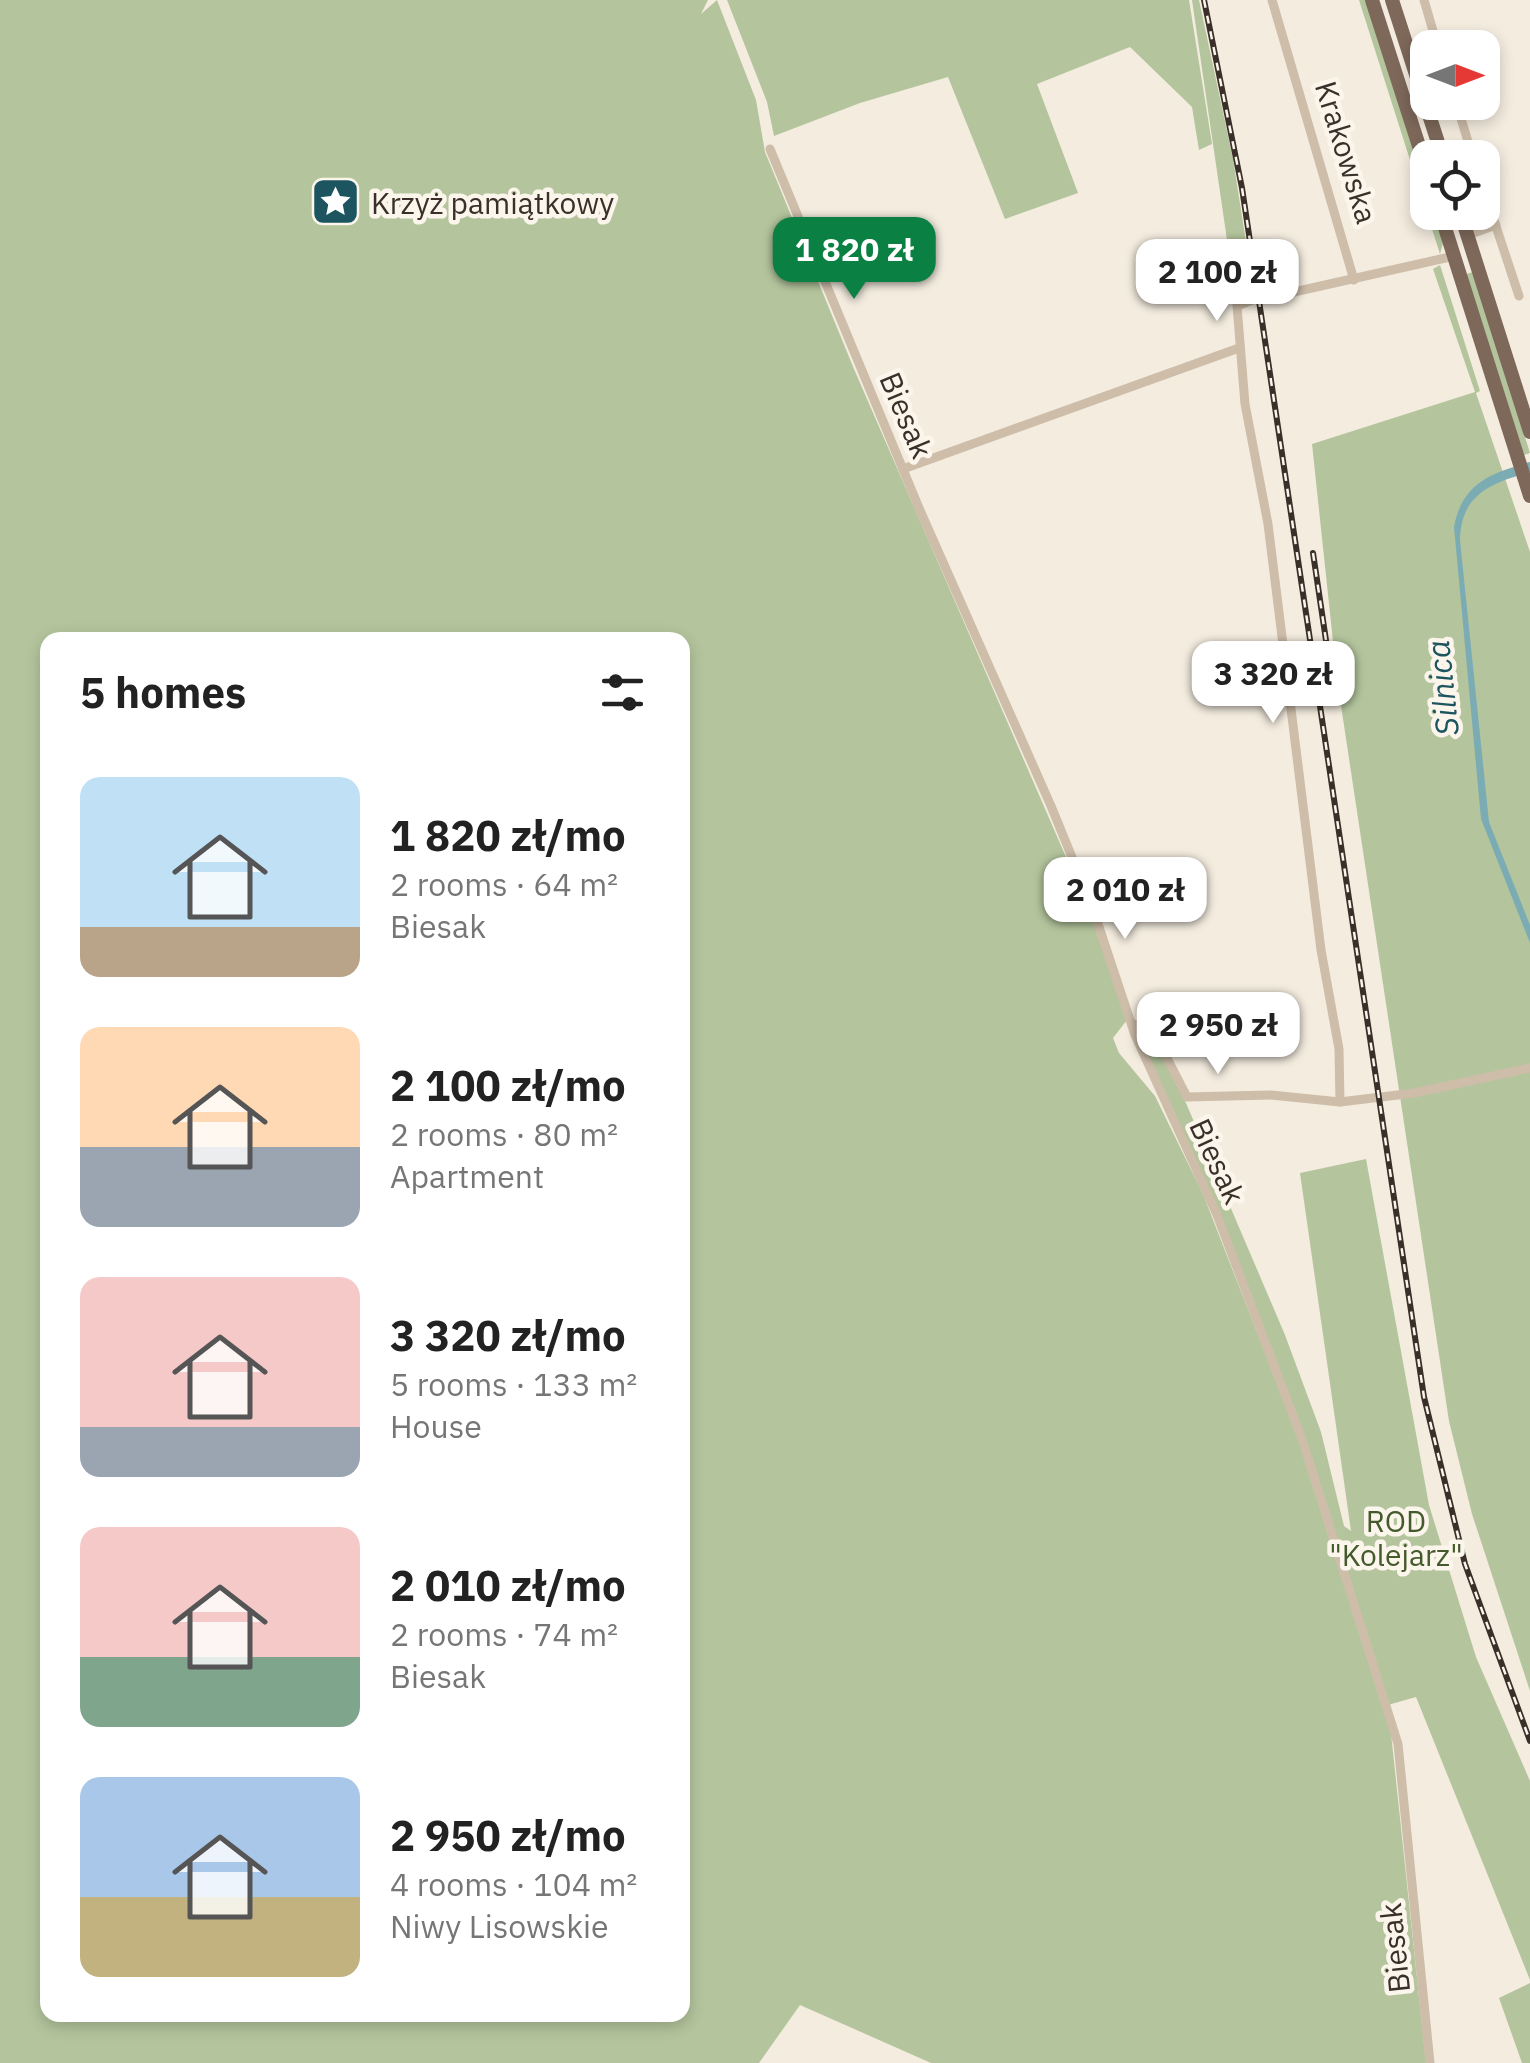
<!DOCTYPE html>
<meta charset="utf-8">
<style>
:root{--surface:#fff;--page:#f2f2f2;--text:#222;--muted:#767676;--accent:#0b8043}
body{margin:0;font-family:"IBM Plex Sans",sans-serif;background:var(--page);color:var(--text);height:100vh;display:flex;flex-direction:column;font-size:38px;white-space:nowrap}
*{box-sizing:border-box;margin:0}
p{font-size:32px;color:var(--muted)}
.icon{flex:none;width:55px;height:55px;fill:none;stroke:currentColor;stroke-width:2;stroke-linecap:round;stroke-linejoin:round}
.map{position:relative;flex:1;overflow:hidden}
.drawer{position:absolute;left:40px;top:632px;width:650px;height:1390px;display:flex;flex-direction:column;background:var(--surface);border-radius:20px;box-shadow:0 5px 15px #0003}
.drawer>*{flex:none}
.needle{width:65px;rotate:90deg}
.tools{position:absolute;left:1410px;top:30px;display:grid;gap:20px}
.tools a{display:grid;place-items:center;width:90px;height:90px;border-radius:20px;background:var(--surface);box-shadow:0 5px 15px #0003;font-size:50px}
.price{position:absolute;translate:-50% -85px;padding:0 22px;border-radius:20px;background:#fff;color:#222;font-size:32px;line-height:65px;filter:drop-shadow(0 2px 5px #0008)}
.price::after{content:'';position:absolute;left:50%;top:60px;width:30px;height:22px;margin-left:-15px;background:inherit;clip-path:polygon(0 0,100% 0,50% 100%)}
.price.on{background:var(--accent);color:#fff}
ul{padding:0;list-style:none}
li{display:flex;align-items:center;gap:30px;height:250px;padding:0 40px}
li span{display:grid;place-items:center;flex:none;width:280px;height:200px;border-radius:20px;color:#555}
li>.icon{margin-inline-start:auto}
span .icon{width:120px;height:120px;fill:#fffc;stroke-width:1}
li b{font-size:42px}
h2{display:flex;justify-content:space-between;align-items:center;height:120px;padding:0 40px;font-size:42px}
.map>svg:first-child{display:block}
.green{fill:#b4c59d;fill-rule:evenodd}
.water{fill:#7cacb3}
.lines{fill:none;stroke-linecap:round;stroke-linejoin:round}
.minor-tunnel{stroke:#cfc6bb;stroke-width:9;stroke-dasharray:9 4.5;stroke-linecap:butt}
.minor{stroke:#cdbda9;stroke-width:9}
.primary{stroke:#7d685a;stroke-width:14}
.rail-casing{stroke:#3a3029;stroke-width:6}
.rail{stroke:#fbf5ec;stroke-width:2.5;stroke-dasharray:8;stroke-linecap:butt}
.labels{text-anchor:middle;dominant-baseline:central;stroke-width:9;stroke-linejoin:round;paint-order:stroke}
.street-label{font-size:30px;fill:#3a3029;stroke:#fbf5ec}
.poi-label{font-size:30px;fill:#3a3029;stroke:#fbf5ec;text-anchor:start}
.park-label{font-size:30px;fill:#455a2c;stroke:#fbf5ec}
.water-label{font-size:32px;font-style:italic;fill:#1c555f;stroke:#fbf5ec}
</style>
<div class="map">
<svg width="1530" height="2063" viewBox="0 0 1530 2063">
<rect width="100%" height="100%" fill="#f4ecdf"/>
<g class="green">
<path d="M 0,0 L 708,0 L 701,14 L 717,0 L 756,100 L 765,152 L 854,369 L 1089,910 L 1127,1020 L 1113,1038 L 1119,1053 L 1155,1096 L 1203,1194 L 1300,1443 L 1329,1539 L 1335,1541 L 1307,1444 L 1145,1050 L 1143,1030 L 1150,1031 L 1183,1096 L 1285,1335 L 1321,1432 L 1344,1526 L 1351,1531 L 1300,1173 L 1366,1159 L 1429,1505 L 1476,1657 L 1530,1781 L 1530,1980 L 1416,1697 L 1388,1705 L 1426,2063 L 931,2063 L 800,2005 L 759,2063 L 0,2063 ZM 48,640 L 682,640 L 682,2015 L 48,2015 Z"/>
<polygon points="727,0 1189,0 1212,144 1199,150 1192,107 1130,47 1037,84 1078,193 1005,219 948,77 860,103 774,136 767,102"/>
<polygon points="1192,0 1199,0 1233,159 1255,299 1236,291 1233,281"/>
<polygon points="1359,0 1366,0 1427,193 1428,212 1434,213 1443,243 1440,254"/>
<polygon points="1440,265 1480,391 1476,393 1530,552 1530,1691 1472,1514 1449,1421 1337,679 1312,444 1475,392 1433,269"/>
<polygon points="1473,272 1530,453 1524,455 1466,274"/>
<polygon points="1530,1983 1530,2063 1522,2063 1499,1998"/>
</g>
<path class="water" d="M 1530,462 L 1530,472 C 1491,483 1461,494 1460,540 L 1489,822 L 1530,925 L 1530,943 L 1481,819 L 1454,527 C 1462,483 1491,473 1530,462 Z"/>
<g class="lines">
<polyline class="minor-tunnel" points="1255,299 1285,294"/>
<g class="minor">
<polyline points="1272,0 1354,280"/>
<polyline points="1424,0 1438,48"/>
<polyline points="1456,102 1473,158"/>
<polyline points="770,149 919,508 1051,806 1092,906 1135,1035 1217,1215 1303,1442 1398,1744 1430,2063"/>
<polyline points="1482,184 1519,296"/>
<polyline points="1468,235 1496,225"/>
<polyline points="1285,294 1454,256"/>
<polyline points="1255,299 1237,306 1245,404 1268,524 1321,950 1339,1049 1340,1102"/>
<polyline points="903,469 1239,348"/>
<polyline points="1132,1024 1151,1027 1187,1097 1271,1095 1340,1102 1414,1093 1530,1068"/>
</g>
<g class="primary">
<polyline points="1372,0 1428,174"/>
<polyline points="1392,0 1443,158"/>
<polyline points="1440,212 1530,496"/>
<polyline points="1460,212 1530,432"/>
</g>
<defs>
<g id="rail">
<polyline points="1204,0 1242,188 1424,1397 1465,1564 1530,1741"/>
<polyline points="1313,553 1331,674"/>
</g>
</defs>
<use href="#rail" class="rail-casing"/>
<use href="#rail" class="rail"/>
</g>
<defs>
<symbol id="sight-square" viewBox="-11 -11 22 22"><rect x="-9" y="-9" width="18" height="18" rx="4" fill="#1c555f" stroke="#fbf5ec"/><path d="M0-6L1.8-2.2L6-1.7L2.9 1.2L3.7 5.4L0 3.3L-3.7 5.4L-2.9 1.2L-6-1.7L-1.8-2.2Z" fill="#fff"/></symbol>
</defs>
<g fill-rule="evenodd">
<use href="#sight-square" x="308" y="174" width="55" height="55"/>
</g>
<g class="labels">
<g class="street-label">
<text transform="translate(1347 152) rotate(73)">Krakowska</text>
<text transform="translate(907 415) rotate(67)">Biesak</text>
<text transform="translate(1218 1161) rotate(65)">Biesak</text>
<text transform="translate(1394 1948) rotate(-96)">Biesak</text>
</g>
<g class="poi-label">
<text x="371" y="202">Krzyż pamiątkowy</text>
</g>
<g class="park-label">
<text x="1396" y="1520">ROD<tspan x="1396" dy="34">"Kolejarz"</tspan></text>
</g>
<g class="water-label">
<text transform="translate(1442 688) rotate(-96)">Silnica</text>
</g>
</g>
</svg>
<div class="tools">
<a><svg class="needle" viewBox="-14 -14 28 28"><path d="M0-13l5 13h-10z" fill="#e53935"/><path d="M0 13l5-13h-10z" fill="#767676"/></svg></a>
<a><svg class="icon" aria-label="locate" viewBox="0 0 24 24"><circle cx="12" cy="12" r="6"/><path d="M12 2v4M12 18v4M2 12h4M18 12h4"/></svg></a>
</div>
<b class="price on" style="left:854px;top:302px">1 820 zł</b>
<b class="price" style="left:1217px;top:324px">2 100 zł</b>
<b class="price" style="left:1273px;top:726px">3 320 zł</b>
<b class="price" style="left:1125px;top:942px">2 010 zł</b>
<b class="price" style="left:1218px;top:1077px">2 950 zł</b>
<section class="drawer">
<h2>5 homes<svg class="icon" aria-label="filters" viewBox="0 0 24 24"><path d="M4 7h16M4 17h16"/><circle cx="9" cy="7" r="2"/><circle cx="15" cy="17" r="2"/></svg></h2>
<ul>
<li><span style="background:linear-gradient(#bfe0f5 75%,#b9a48a 0)"><svg class="icon" aria-label="home" viewBox="0 0 24 24"><path d="M3 11l9-7 9 7M6 9v11h12V9"/></svg></span><div><b>1 820 zł/mo</b><p>2 rooms · 64 m²</p><p>Biesak</p></div></li>
<li><span style="background:linear-gradient(#ffd9b3 60%,#9aa5b1 0)"><svg class="icon" aria-label="home" viewBox="0 0 24 24"><path d="M3 11l9-7 9 7M6 9v11h12V9"/></svg></span><div><b>2 100 zł/mo</b><p>2 rooms · 80 m²</p><p>Apartment</p></div></li>
<li><span style="background:linear-gradient(#f6c9c9 75%,#9aa5b1 0)"><svg class="icon" aria-label="home" viewBox="0 0 24 24"><path d="M3 11l9-7 9 7M6 9v11h12V9"/></svg></span><div><b>3 320 zł/mo</b><p>5 rooms · 133 m²</p><p>House</p></div></li>
<li><span style="background:linear-gradient(#f6c9c9 65%,#7fa58c 0)"><svg class="icon" aria-label="home" viewBox="0 0 24 24"><path d="M3 11l9-7 9 7M6 9v11h12V9"/></svg></span><div><b>2 010 zł/mo</b><p>2 rooms · 74 m²</p><p>Biesak</p></div></li>
<li><span style="background:linear-gradient(#a9c7e8 60%,#c2b280 0)"><svg class="icon" aria-label="home" viewBox="0 0 24 24"><path d="M3 11l9-7 9 7M6 9v11h12V9"/></svg></span><div><b>2 950 zł/mo</b><p>4 rooms · 104 m²</p><p>Niwy Lisowskie</p></div></li>
</ul>
</section>
</div>
